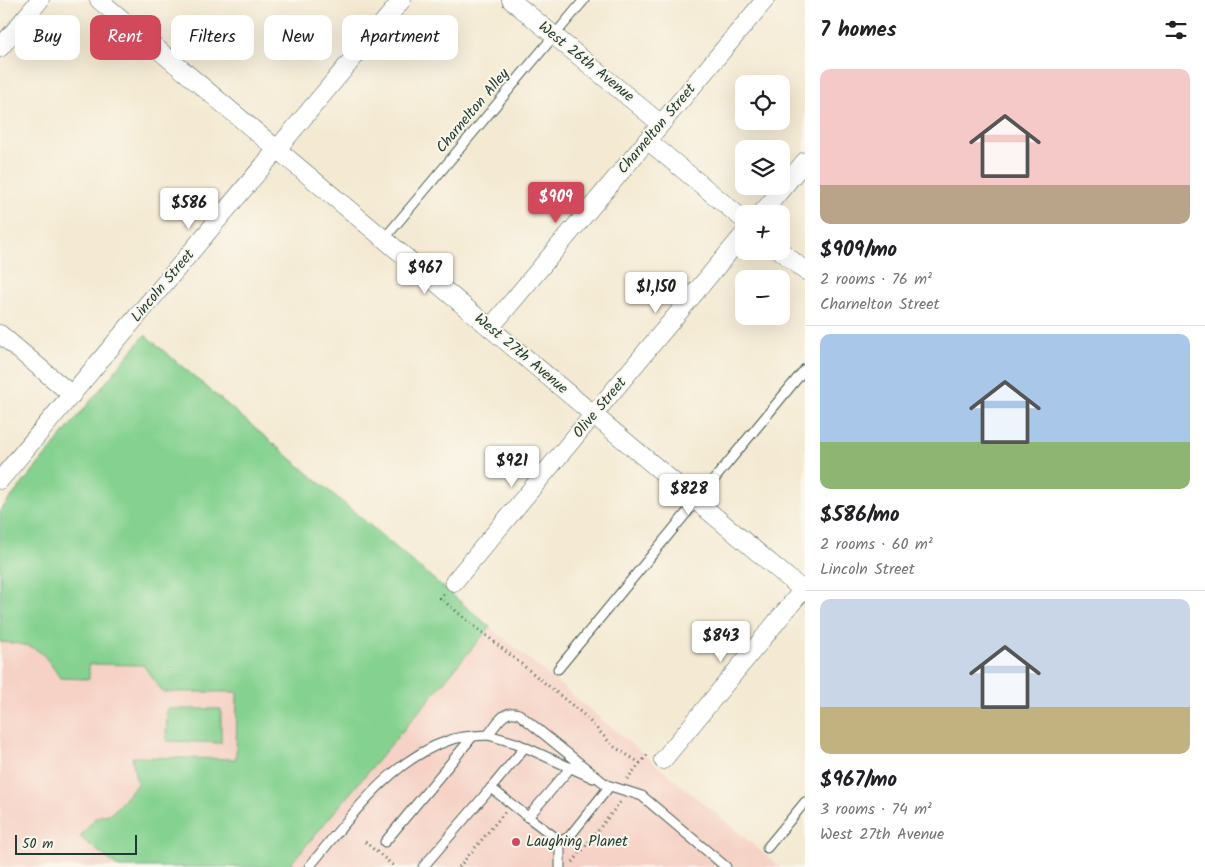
<!DOCTYPE html>
<meta charset="utf-8">
<style>
:root{--surface:#fff;--page:#f2f2f2;--text:#202124;--muted:#757577;--line:#e0e0e0;--accent:#d1495b}
body{margin:0;font-family:Kalam,sans-serif;background:var(--page);color:var(--text);height:100vh;display:flex;flex-direction:column;font-size:19px;white-space:nowrap}
*{box-sizing:border-box;margin:0}
p{font-size:16px;color:var(--muted)}
.icon{flex:none;width:28px;height:28px;fill:none;stroke:currentColor;stroke-width:2;stroke-linecap:round;stroke-linejoin:round}
.map{position:relative;flex:1;overflow:hidden}
.sheet{display:flex;flex-direction:column;background:var(--surface);width:400px}
.sheet>*{flex:none}
.banner{position:absolute;left:15px;top:15px;width:475px;height:45px;display:flex;gap:10px}
.controls{position:absolute;left:735px;top:75px;display:grid;gap:10px}
.controls a{display:grid;place-items:center;width:55px;height:55px;border-radius:10px;background:var(--surface);box-shadow:0 5px 20px #0002;font-size:25px}
.scale{position:absolute;left:15px;bottom:12px;width:122px;box-sizing:border-box;padding-left:5px;border:2px solid #1f3d34;border-top:0;font-size:14px;line-height:18px;white-space:nowrap;color:#1f3d34;-webkit-text-stroke:4px #fbf7ec;paint-order:stroke}
.price{position:absolute;translate:-50% -42px;padding:0 11px;border-radius:5px;background:#fff;color:#222;font-size:16px;line-height:32px;filter:drop-shadow(0 1px 2px #0008)}
.price::after{content:'';position:absolute;left:50%;top:30px;width:15px;height:11px;margin-left:-8px;background:inherit;clip-path:polygon(0 0,100% 0,50% 100%)}
.price.active{background:var(--accent);color:#fff}
ul{padding:0;list-style:none}
li{display:grid;align-content:center;gap:10px;height:265px;padding:0 15px}
li+li{border-top:1px solid var(--line)}
li span{display:grid;place-items:center;height:155px;border-radius:10px;color:#555}
li>.icon{margin-inline-start:auto}
span .icon{width:90px;height:90px;fill:#fffc;stroke-width:1}
li b{font-size:21px}
h2{display:flex;justify-content:space-between;align-items:center;height:60px;padding:0 15px;font-size:21px}
.tag{padding:0 18px;border-radius:10px;background:var(--surface);box-shadow:0 5px 20px #0002;font-size:18px;line-height:45px}
.tag.active{background:var(--accent);color:#fff}
main{display:flex;flex:1;min-height:0}
.map>svg:first-child{display:block}
.built{fill:#f6d1c5}
.green{fill:#85d290;stroke:#528862}
.lines{fill:none;stroke-linecap:round;stroke-linejoin:round}
.service-casing{stroke:#3f574c;stroke-width:11}
.minor-casing{stroke:#3f574c;stroke-width:19}
.path{stroke:#3f574c;stroke-width:3;stroke-dasharray:1 4;stroke-linecap:butt}
.service{stroke:#fff;stroke-width:9}
.minor{stroke:#fff;stroke-width:18}
.poi-dot{fill:#d1495b;stroke:#fbf7ec;stroke-width:2}
.labels{text-anchor:middle;dominant-baseline:central;stroke-width:4;stroke-linejoin:round;paint-order:stroke}
.street-label{font-size:15px;fill:#1f3d34;stroke:#fbf7ec}
.poi-label{font-size:15px;fill:#1f3d34;stroke:#fbf7ec;text-anchor:start}
</style>
<main>
<div class="map">
<svg width="805" height="867" viewBox="0 0 805 867">
<rect width="100%" height="100%" fill="#fbf7ec"/>
<filter id="ink" filterUnits="userSpaceOnUse"><feTurbulence type="fractalNoise" baseFrequency=".02" numOctaves="2"/><feDisplacementMap in="SourceGraphic" scale="10" xChannelSelector="R" yChannelSelector="G"/><feConvolveMatrix kernelMatrix="1 2 1 2 8 2 1 2 1" color-interpolation-filters="sRGB"/></filter>
<filter id="wash" filterUnits="userSpaceOnUse"><feTurbulence type="fractalNoise" baseFrequency=".0096" numOctaves="4" result="noise"/><feDisplacementMap in="SourceGraphic" scale="20" xChannelSelector="R" yChannelSelector="G"/><feGaussianBlur stdDeviation="1.12" result="paint"/><feColorMatrix in="noise" values="0 0 0 0 0 0 0 0 0 0 0 0 0 0 0 0 0 1.4 0 .05"/><feComposite in="paint" operator="in"/></filter>
<g filter="url(#wash)">
<rect width="100%" height="100%" fill="#f4ead3"/>
<polygon class="built" points="145,335 490,627 780,867 0,867 0,510"/>
<g class="green">
<path d="M 145,335 L 490,627 L 288,867 L 118,867 L 80,837 L 96,817 L 112,813 L 137,784 L 132,757 L 236,759 L 237,692 L 163,692 L 143,665 L 89,664 L 89,679 L 60,678 C 40,647 36,645 0,642 L 0,511 Z"/>
<polygon points="167,709 221,709 221,743 166,741"/>
</g>
</g>
<g filter="url(#ink)">
<g class="lines">
<defs>
<g id="service">
<polyline points="384,239 584,0"/>
<polyline points="558,669 805,369"/>
<polyline points="488,735 516,743 593,778"/>
<polyline points="525,747 491,788 528,817"/>
<polyline points="604,784 642,796 726,867"/>
<polyline points="560,841 528,817 571,767"/>
<polyline points="560,841 569,837 609,787"/>
<polyline points="385,842 473,736"/>
<polyline points="767,848 805,802"/>
<path d="M 309,867 C 349,819 389,760 450,740 C 462,736 476,736 488,735 C 497,724 504,708 519,714 L 609,787"/>
<polyline points="423,867 491,788"/>
<polyline points="560,867 560,841"/>
</g>
<g id="minor">
<polyline points="99,0 805,592"/>
<polyline points="511,0 661,124"/>
<polyline points="0,48 40,0"/>
<polyline points="647,140 744,220"/>
<polyline points="761,214 805,161"/>
<polyline points="781,251 805,271"/>
<polyline points="490,328 765,0"/>
<polyline points="0,334 72,395"/>
<polyline points="0,480 402,0"/>
<polyline points="454,582 744,234"/>
<polyline points="663,760 805,587"/>
</g>
</defs>
<use href="#service" class="service-casing"/>
<use href="#minor" class="minor-casing"/>
<g class="path">
<polyline points="444,594 440,598 583,714 613,746 640,763"/>
<polyline points="627,779 647,755"/>
<polyline points="365,842 395,867"/>
<polyline points="573,862 622,800"/>
<polyline points="459,867 505,812"/>
</g>
<use href="#service" class="service"/>
<use href="#minor" class="minor"/>
</g>
</g>
<circle class="poi-dot" cx="516" cy="842" r="5"/>
<g class="labels">
<g class="street-label">
<text transform="translate(586 62) rotate(39)">West 26th Avenue</text>
<text transform="translate(473 111) rotate(-50)">Charnelton Alley</text>
<text transform="translate(657 129) rotate(-50)">Charnelton Street</text>
<text transform="translate(163 286) rotate(-50)">Lincoln Street</text>
<text transform="translate(521 354) rotate(40)">West 27th Avenue</text>
<text transform="translate(600 408) rotate(-50)">Olive Street</text>
</g>
<g class="poi-label">
<text x="526" y="842">Laughing Planet</text>
</g>
</g>
</svg>
<div class="controls">
<a><svg class="icon" aria-label="locate" viewBox="0 0 24 24"><circle cx="12" cy="12" r="6"/><path d="M12 2v4M12 18v4M2 12h4M18 12h4"/></svg></a>
<a><svg class="icon" aria-label="layers" viewBox="0 0 24 24"><path d="M12 4l9 5-9 5-9-5zM3 14l9 5 9-5"/></svg></a>
<a>+</a>
<a>−</a>
</div>
<div class="scale">50 m</div>
<b class="price active" style="left:556px;top:224px">$909</b>
<b class="price" style="left:189px;top:230px">$586</b>
<b class="price" style="left:425px;top:295px">$967</b>
<b class="price" style="left:656px;top:314px">$1,150</b>
<b class="price" style="left:512px;top:488px">$921</b>
<b class="price" style="left:689px;top:516px">$828</b>
<b class="price" style="left:721px;top:663px">$843</b>
<div class="banner">
<a class="tag">Buy</a>
<a class="tag active">Rent</a>
<a class="tag">Filters</a>
<a class="tag">New</a>
<a class="tag">Apartment</a>
</div>
</div>
<section class="sheet">
<h2>7 homes<svg class="icon" aria-label="filters" viewBox="0 0 24 24"><path d="M4 7h16M4 17h16"/><circle cx="9" cy="7" r="2"/><circle cx="15" cy="17" r="2"/></svg></h2>
<ul>
<li><span style="background:linear-gradient(#f6c9c9 75%,#b9a48a 0)"><svg class="icon" aria-label="home" viewBox="0 0 24 24"><path d="M3 11l9-7 9 7M6 9v11h12V9"/></svg></span><div><b>$909/mo</b><p>2 rooms · 76 m²</p><p>Charnelton Street</p></div></li>
<li><span style="background:linear-gradient(#a9c7e8 70%,#8fb573 0)"><svg class="icon" aria-label="home" viewBox="0 0 24 24"><path d="M3 11l9-7 9 7M6 9v11h12V9"/></svg></span><div><b>$586/mo</b><p>2 rooms · 60 m²</p><p>Lincoln Street</p></div></li>
<li><span style="background:linear-gradient(#c9d6e8 70%,#c2b280 0)"><svg class="icon" aria-label="home" viewBox="0 0 24 24"><path d="M3 11l9-7 9 7M6 9v11h12V9"/></svg></span><div><b>$967/mo</b><p>3 rooms · 74 m²</p><p>West 27th Avenue</p></div></li>
</ul>
</section>
</main>
